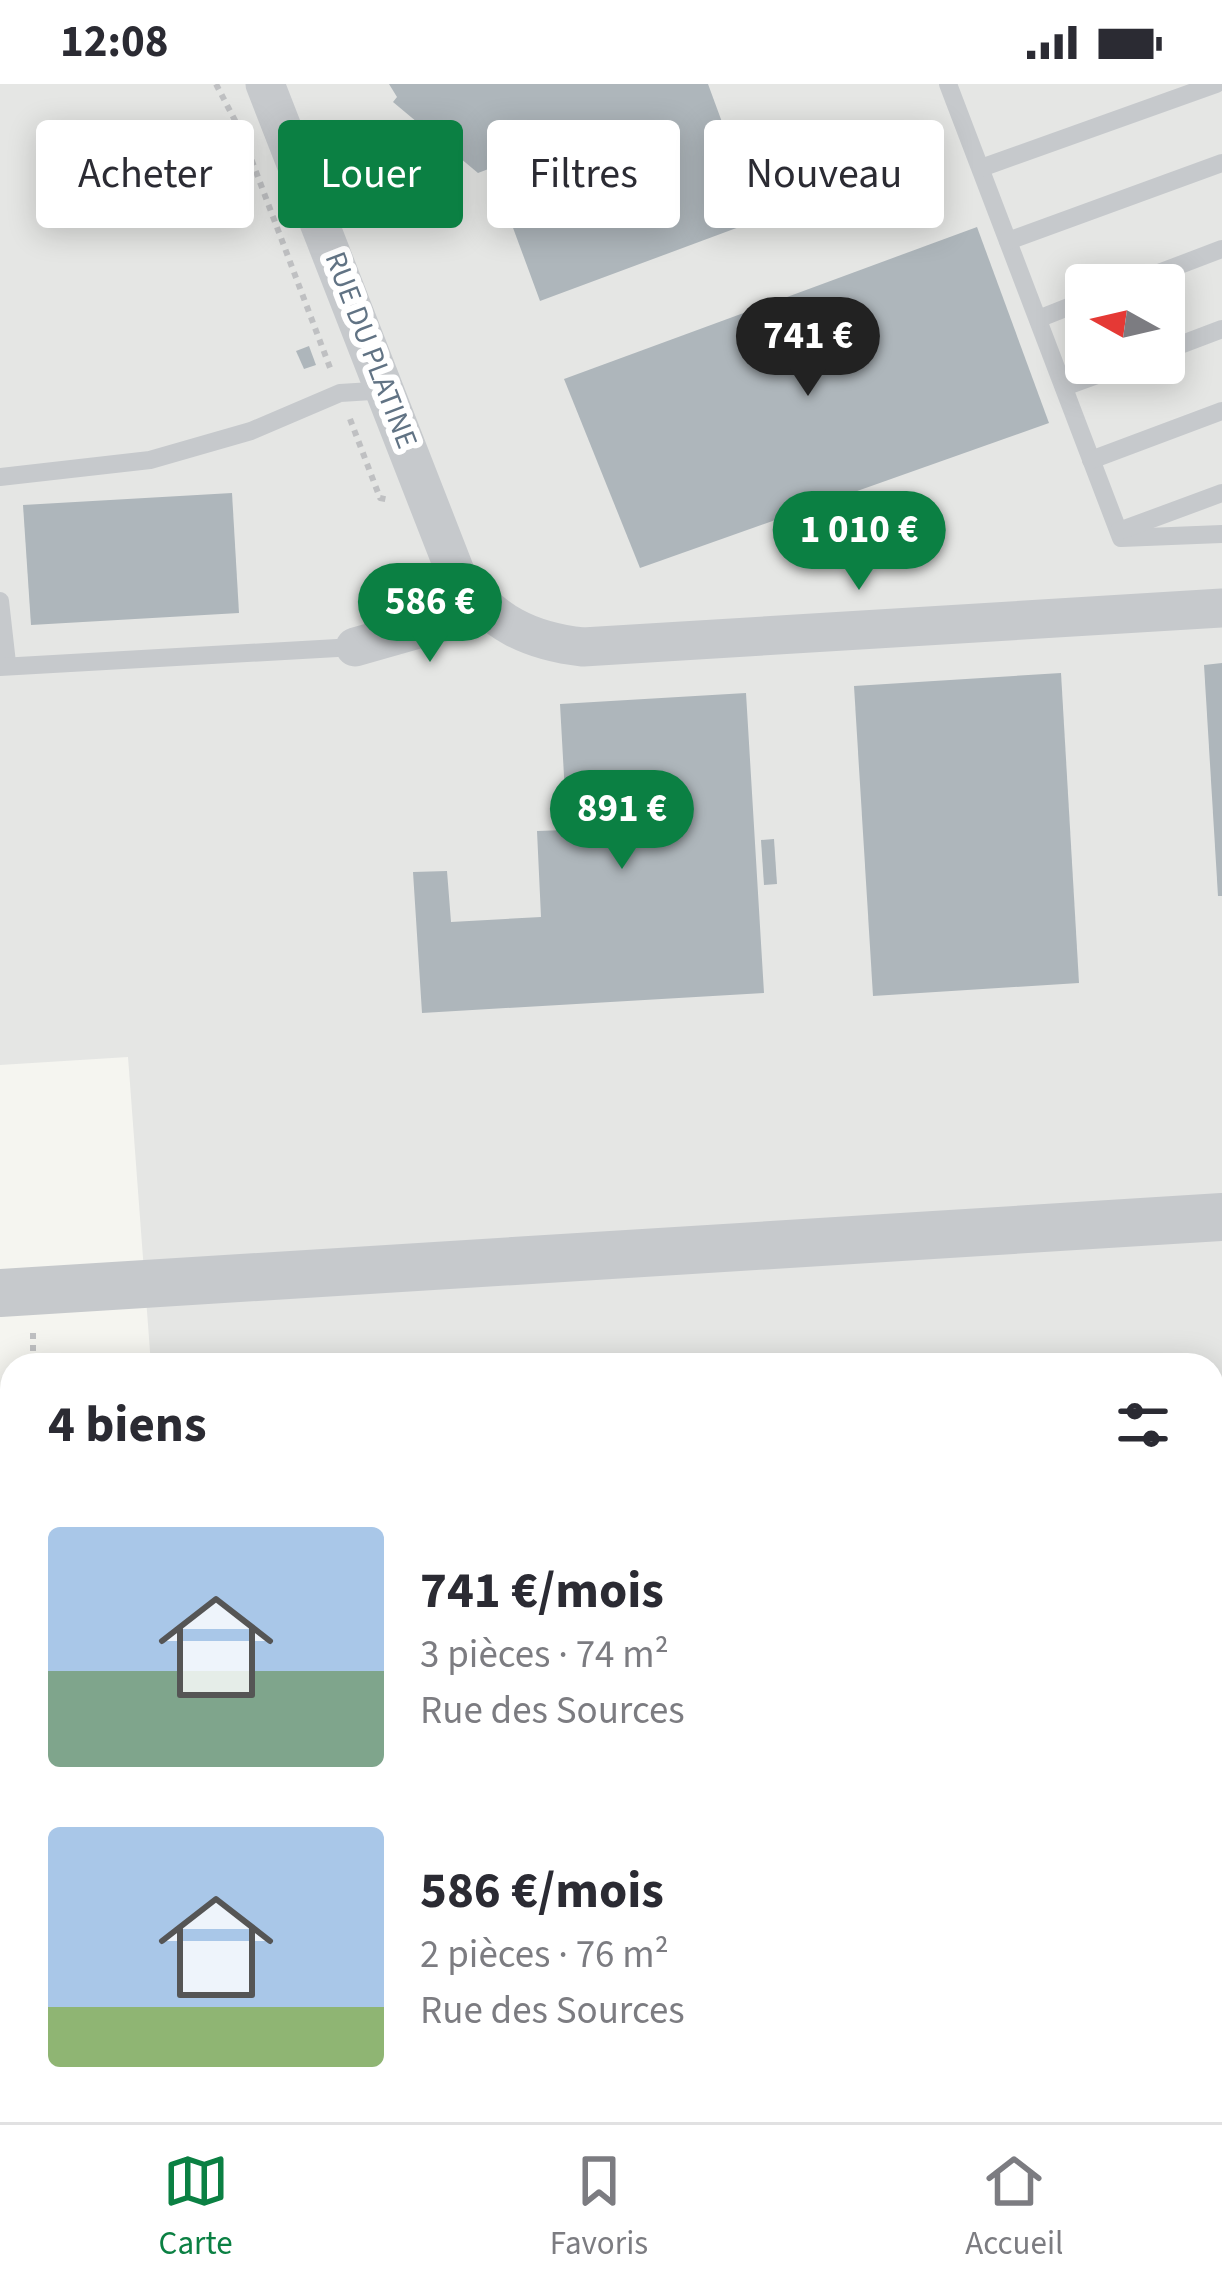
<!DOCTYPE html>
<html lang="fr">
<meta charset="utf-8">
<style>
:root{--surface:#fff;--page:#f7f7f7;--text:#2b2b33;--muted:#7c7c81;--line:#e1e1e2;--accent:#0b8043}
body{margin:0;font-family:"Source Sans 3",sans-serif;background:var(--page);color:var(--text);height:100vh;display:flex;flex-direction:column;font-size:45px;white-space:nowrap}
*{box-sizing:border-box;margin:0}
p{font-size:39px;color:var(--muted)}
.icon{flex:none;width:66px;height:66px;fill:none;stroke:currentColor;stroke-width:2;stroke-linecap:round;stroke-linejoin:round}
.map{position:relative;flex:1;overflow:hidden}
.side{position:absolute;left:0px;top:1269px;width:1224px;height:771px;display:flex;flex-direction:column;background:var(--surface);border-radius:36px 36px 0 0;box-shadow:0 6px 30px #0003}
.side>*{flex:none}
.hud{position:absolute;left:36px;top:36px;width:1152px;height:108px;display:flex;gap:24px}
.needle{width:78px;rotate:278deg}
.buttons{position:absolute;left:1065px;top:180px;display:grid;gap:24px}
.buttons a{display:grid;place-items:center;width:120px;height:120px;border-radius:12px;background:var(--surface);box-shadow:0 6px 30px #0003;font-size:60px}
.price{position:absolute;translate:-50% -102px;padding:0 27px;border-radius:42px;background:var(--accent);color:#fff;font-size:39px;line-height:78px;filter:drop-shadow(0 3px 6px #0008)}
.price::after{content:'';position:absolute;left:50%;top:72px;width:36px;height:27px;margin-left:-18px;background:inherit;clip-path:polygon(0 0,100% 0,50% 100%)}
.price.active{background:#222;color:#fff}
ul{padding:0;list-style:none}
li{display:flex;align-items:center;gap:36px;height:300px;padding:0 48px}
li span{display:grid;place-items:center;flex:none;width:336px;height:240px;border-radius:12px;color:#555}
li>.icon{margin-inline-start:auto}
span .icon{width:144px;height:144px;fill:#fffc;stroke-width:1}
li b{font-size:51px}
h2{display:flex;justify-content:space-between;align-items:center;height:144px;padding:0 48px;font-size:51px}
.tag{padding:0 42px;border-radius:12px;background:var(--surface);box-shadow:0 6px 30px #0003;font-size:42px;line-height:108px}
.tag.active{background:var(--accent);color:#fff}
.status{display:flex;justify-content:space-between;align-items:center;height:84px;padding:0 60px;background:var(--surface);direction:ltr}
.status svg{height:33px;fill:currentColor}
.tab-bar{display:flex;justify-content:space-around;align-items:center;height:168px;border-top:3px solid var(--line);background:var(--surface);font-size:33px;color:var(--muted)}
.tab-bar a{display:grid;justify-items:center;gap:6px}
.tab-bar .active{color:var(--accent)}
.map>svg:first-child{display:block}
.built{fill:#e5e6e4;fill-rule:evenodd}
.green{fill:#d5ddd1}
.building{fill:#aeb6bb}
.lines{fill:none;stroke-linecap:round;stroke-linejoin:round}
.path{stroke:#bfc0c2;stroke-width:6;stroke-dasharray:6 6;stroke-linecap:butt}
.service{stroke:#c6c9cc;stroke-width:18}
.minor{stroke:#c6c9cc;stroke-width:39}
.tertiary{stroke:#c6c9cc;stroke-width:48}
.labels{text-anchor:middle;dominant-baseline:central;stroke-width:12;stroke-linejoin:round;paint-order:stroke}
.street-label{font-size:30px;fill:#617384;stroke:#fff}
</style>
<div class="status"><b>12:08</b><svg viewBox="0 0 49 12"><path d="M0 12V9h3v3zM5 12V6h3v6zM10 12V3h3v9zM15 12V0h3v12zM26 1h20v11H26zM47 4h2v5h-2z"/></svg></div>
<div class="map">
<svg width="1222" height="2038" viewBox="0 0 1222 2038">
<rect width="100%" height="100%" fill="#f5f5f0"/>
<path class="built" d="M 0,0 L 1222,0 L 1222,2038 L 576,2038 L 574,2028 L 1212,2028 L 1212,1281 L 151,1281 L 128,973 L 0,981 ZM 1086,201 L 1164,201 L 1164,279 L 1086,279 Z"/>
<g class="green">
<polygon points="12,1423 12,1625 0,1614 0,1433"/>
<polygon points="12,1680 12,1861 0,1851 0,1681"/>
<polygon points="179,2028 574,2028 576,2038 191,2038"/>
</g>
<g class="building">
<polygon points="389,0 708,0 758,136 540,217 491,84 478,89 393,18 397,13"/>
<polygon points="977,143 1049,339 640,484 564,295"/>
<polygon points="309,262 316,281 304,285 296,267"/>
<polygon points="232,409 239,529 31,541 23,421"/>
<polygon points="1222,579 1222,812 1218,812 1204,581"/>
<polygon points="1061,589 1079,899 873,912 854,602"/>
<polygon points="746,609 764,909 422,929 413,788 447,787 451,838 541,833 537,747 567,746 560,620"/>
<polygon points="774,755 777,800 764,801 761,756"/>
<polygon points="1212,1297 1222,1297 1222,1504 1212,1505"/>
<polygon points="1222,1690 1222,2021 1212,2022 1212,1691"/>
<polygon points="48,2028 89,2028 102,2038 40,2038"/>
<polygon points="950,2028 1053,2028 1053,2032 951,2038"/>
</g>
<g class="lines">
<g class="path">
<polyline points="216,0 241,48 332,289"/>
<polyline points="350,335 380,414 390,416"/>
<polyline points="33,1249 33,1281"/>
<polyline points="0,1424 12,1408"/>
<polyline points="0,1663 12,1663"/>
<polyline points="0,2012 12,1996"/>
</g>
<g class="service">
<polyline points="948,0 1121,454 1222,450"/>
<polyline points="981,84 1216,0"/>
<polyline points="1008,157 1222,79"/>
<polyline points="1127,201 1222,165"/>
<polyline points="1038,235 1086,216"/>
<polyline points="1164,267 1222,245"/>
<polyline points="1064,303 1130,279"/>
<polyline points="1091,376 1222,327"/>
<polyline points="0,393 150,376 251,347 340,309 388,306"/>
<polyline points="1119,447 1222,409"/>
<polyline points="0,517 7,579"/>
<polyline points="0,583 355,563"/>
<polyline points="0,1849 12,1858"/>
</g>
<g class="minor">
<path d="M 265,0 L 458,495 C 494,538 527,557 583,563 L 1222,524"/>
<polyline points="355,563 485,526"/>
<polyline points="1212,1611 1222,1610"/>
<polyline points="0,1958 12,1941"/>
<polyline points="898,2028 898,2038"/>
</g>
<polyline class="tertiary" points="0,1209 1222,1133"/>
</g>
<g class="labels">
<g class="street-label">
<text transform="translate(371 266) rotate(69)">RUE DU PLATINE</text>
</g>
</g>
</svg>
<div class="buttons">
<a><svg class="needle" viewBox="-14 -14 28 28"><path d="M0-13l5 13h-10z" fill="#e53935"/><path d="M0 13l5-13h-10z" fill="#7c7c81"/></svg></a>
</div>
<b class="price active" style="left:808px;top:315px">741 €</b>
<b class="price" style="left:859px;top:509px">1 010 €</b>
<b class="price" style="left:430px;top:581px">586 €</b>
<b class="price" style="left:622px;top:788px">891 €</b>
<div class="hud">
<a class="tag">Acheter</a>
<a class="tag active">Louer</a>
<a class="tag">Filtres</a>
<a class="tag">Nouveau</a>
</div>
<section class="side">
<h2>4 biens<svg class="icon" aria-label="filters" viewBox="0 0 24 24"><path d="M4 7h16M4 17h16"/><circle cx="9" cy="7" r="2"/><circle cx="15" cy="17" r="2"/></svg></h2>
<ul>
<li><span style="background:linear-gradient(#a9c7e8 60%,#7fa58c 0)"><svg class="icon" aria-label="home" viewBox="0 0 24 24"><path d="M3 11l9-7 9 7M6 9v11h12V9"/></svg></span><div><b>741 €/mois</b><p>3 pièces · 74 m²</p><p>Rue des Sources</p></div></li>
<li><span style="background:linear-gradient(#a9c7e8 75%,#8fb573 0)"><svg class="icon" aria-label="home" viewBox="0 0 24 24"><path d="M3 11l9-7 9 7M6 9v11h12V9"/></svg></span><div><b>586 €/mois</b><p>2 pièces · 76 m²</p><p>Rue des Sources</p></div></li>
</ul>
</section>
</div>
<nav class="tab-bar">
<a class="active"><svg class="icon" aria-label="map" viewBox="0 0 24 24"><path d="M3 6l6-2 6 2 6-2v14l-6 2-6-2-6 2zM9 4v14M15 6v14"/></svg>Carte</a>
<a><svg class="icon" aria-label="saved" viewBox="0 0 24 24"><path d="M7 4h10v16l-5-4-5 4z"/></svg>Favoris</a>
<a><svg class="icon" aria-label="home" viewBox="0 0 24 24"><path d="M3 11l9-7 9 7M6 9v11h12V9"/></svg>Accueil</a>
</nav>
